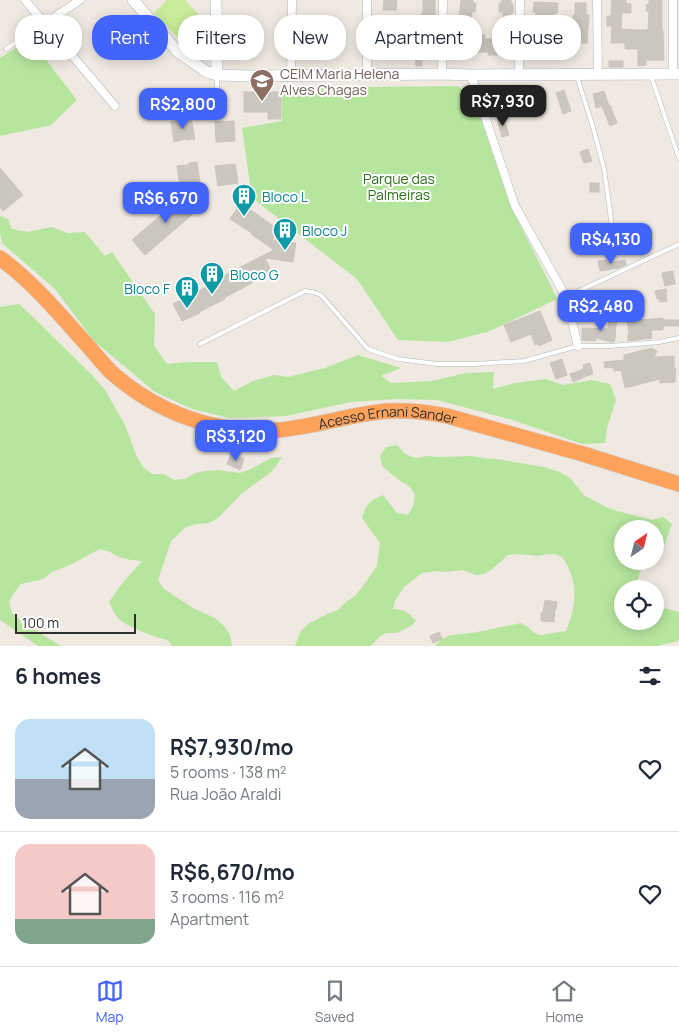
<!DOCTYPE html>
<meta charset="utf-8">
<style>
:root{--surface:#fff;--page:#f2f2f3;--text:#1f2937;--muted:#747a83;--line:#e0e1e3;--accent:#4264fb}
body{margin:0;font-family:Manrope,sans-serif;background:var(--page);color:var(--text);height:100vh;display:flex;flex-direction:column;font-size:19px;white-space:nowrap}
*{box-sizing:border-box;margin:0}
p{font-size:16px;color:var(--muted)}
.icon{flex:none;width:28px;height:28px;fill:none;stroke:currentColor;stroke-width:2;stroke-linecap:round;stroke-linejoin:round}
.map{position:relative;height:646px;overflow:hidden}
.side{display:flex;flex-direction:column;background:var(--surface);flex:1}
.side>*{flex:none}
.banner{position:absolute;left:15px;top:15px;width:650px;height:45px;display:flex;gap:10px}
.needle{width:32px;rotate:35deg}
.buttons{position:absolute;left:614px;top:520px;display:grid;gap:10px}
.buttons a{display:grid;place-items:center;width:50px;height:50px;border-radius:50%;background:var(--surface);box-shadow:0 2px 12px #0003;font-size:25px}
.scale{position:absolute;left:15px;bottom:12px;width:121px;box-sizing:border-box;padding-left:5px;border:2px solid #2e2e2e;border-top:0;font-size:14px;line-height:18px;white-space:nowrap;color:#2e2e2e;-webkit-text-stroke:4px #fff;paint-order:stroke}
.price{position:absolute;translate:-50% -42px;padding:0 11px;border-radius:10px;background:var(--accent);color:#fff;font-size:16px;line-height:32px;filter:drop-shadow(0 1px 2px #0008)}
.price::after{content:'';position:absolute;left:50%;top:30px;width:15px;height:11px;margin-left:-8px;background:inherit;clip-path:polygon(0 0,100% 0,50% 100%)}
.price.current{background:#222;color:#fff}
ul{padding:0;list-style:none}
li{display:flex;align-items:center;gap:15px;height:125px;padding:0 15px}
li+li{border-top:1px solid var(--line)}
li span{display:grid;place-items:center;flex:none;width:140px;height:100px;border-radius:15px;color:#555}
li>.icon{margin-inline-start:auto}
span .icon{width:60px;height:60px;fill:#fffc;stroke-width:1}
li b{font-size:21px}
h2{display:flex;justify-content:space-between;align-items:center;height:60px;padding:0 15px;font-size:21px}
.chip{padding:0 18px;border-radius:20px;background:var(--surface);box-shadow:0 2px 12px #0003;font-size:18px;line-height:45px}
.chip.current{background:var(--accent);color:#fff}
.dock{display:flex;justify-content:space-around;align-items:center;height:70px;border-top:1px solid var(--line);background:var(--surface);font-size:14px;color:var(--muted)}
.dock a{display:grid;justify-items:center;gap:2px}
.dock .current{color:var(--accent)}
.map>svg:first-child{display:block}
.green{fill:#b6e59e}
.pitch{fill:#c9ec9a}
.building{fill:#cbc7bf;stroke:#cbc5ba}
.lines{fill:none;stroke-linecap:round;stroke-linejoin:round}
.lane-casing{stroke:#b4b7c1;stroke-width:5}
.street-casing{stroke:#b4b7c1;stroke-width:9}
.secondary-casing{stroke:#b4b7c1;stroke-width:12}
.highway-casing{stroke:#c9c9c9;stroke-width:16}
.lane{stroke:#fff;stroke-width:4}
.street{stroke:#fff;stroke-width:8}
.secondary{stroke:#fff;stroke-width:11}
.highway{stroke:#ffa35c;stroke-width:15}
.labels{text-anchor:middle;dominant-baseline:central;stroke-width:4;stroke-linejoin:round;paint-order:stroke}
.education-label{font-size:14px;fill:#785e54;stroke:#fff;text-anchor:start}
.park-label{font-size:14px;fill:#2c6e1b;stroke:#fff}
.culture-label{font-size:14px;fill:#0d838f;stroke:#fff;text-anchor:start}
.street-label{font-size:14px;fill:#2e2e2e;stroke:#fff}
</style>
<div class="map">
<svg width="679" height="646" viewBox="0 0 679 646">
<rect width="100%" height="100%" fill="#efe9e1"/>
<g class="green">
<polygon points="30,39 77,100 51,125 0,136 0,58"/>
<polygon points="458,86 473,97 514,213 551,286 557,299 490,331 448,342 398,340 357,279 252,198 242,128 282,121 282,88"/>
<polygon points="0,216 8,219 12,229 28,232 51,227 68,233 85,232 105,256 112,252 155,314 154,346 167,364 189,362 217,362 221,377 234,391 253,381 274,375 288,377 325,368 358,355 401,368 381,376 391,383 432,381 466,373 494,372 493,389 515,383 546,379 563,385 592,380 610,384 616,400 607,428 605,443 582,444 513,420 437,400 396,399 351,402 286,416 230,418 192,409 155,392 93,340 55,289 2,243 0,232"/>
<path d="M 19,304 L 35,319 L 91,374 L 105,390 L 125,425 L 137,457 L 143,467 L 152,474 L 164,474 L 174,480 L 185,479 L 195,473 L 206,471 L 218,470 L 240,473 L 251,469 L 271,458 L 282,457 L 276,466 L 269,474 L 242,493 L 219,517 L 209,523 L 197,524 L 186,527 L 171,541 L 158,580 L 164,589 L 193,608 L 215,618 L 224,626 L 230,635 L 232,646 L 172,646 L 169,641 C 157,637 128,628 119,619 C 114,614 112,608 109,602 L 121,585 L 142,561 L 131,560 L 119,557 L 110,552 L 100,549 L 90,554 L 72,564 L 52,572 L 43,579 L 21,584 L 14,593 L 9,602 L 12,613 L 21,621 L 61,646 L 38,646 L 0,620 L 0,307 Z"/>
<path d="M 397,445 L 405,454 L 416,458 L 427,456 L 440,457 L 472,456 L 483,458 L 496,459 L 544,467 L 560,472 L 570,478 L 585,496 L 606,507 L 617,511 L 652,520 L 663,517 L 672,524 L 664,546 L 655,551 L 655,529 L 622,529 L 622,561 L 643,561 L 635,589 L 622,589 L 622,621 L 655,621 L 655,608 L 664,608 L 679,612 L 679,640 C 672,644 665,643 659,646 L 435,646 L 442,639 L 451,635 L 472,633 L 521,623 L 528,627 L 534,633 L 541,635 L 566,631 C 574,613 578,591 570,571 C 568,566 565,561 562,557 L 555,554 L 547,554 L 539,556 L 517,554 L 508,555 L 491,570 L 484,574 L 476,575 L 463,570 L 446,572 L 437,571 L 422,573 L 404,587 L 395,601 L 393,609 C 405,610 407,611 416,621 L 411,626 L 396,633 L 386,633 L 379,637 L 371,646 L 295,646 L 300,632 L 308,624 L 327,614 L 338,610 L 346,602 L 355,596 L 363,586 L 377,566 L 380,543 L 362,518 C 366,504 369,501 383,495 L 397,513 L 408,515 L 413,506 L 415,494 L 409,486 L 400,481 L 382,466 L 380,456 L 386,447 Z"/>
</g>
<polygon class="pitch" points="167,0 185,0 212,29 190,50 154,13"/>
<g class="building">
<polygon points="384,0 397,0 396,10 383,10"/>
<polygon points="423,0 435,0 435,15 437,15 437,26 435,26 435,45 422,45 422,66 416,66 415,54 397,52 397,46 383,45 384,28 396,29 395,36 409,37 410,26 420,27 421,14 423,14"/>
<polygon points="461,0 473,0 473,3 476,3 475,12 472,12 470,35 485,35 484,39 496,39 497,55 488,55 488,52 470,52 470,55 456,55 456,33 458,33"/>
<polygon points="502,0 511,0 511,3 513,4 513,13 511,13 511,27 514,27 514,43 503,42 503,12 499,12 499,3 502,3"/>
<polygon points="612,0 626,0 626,4 631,4 631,13 622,13 621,29 639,30 648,30 649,11 646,11 647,4 649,5 649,0 662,0 662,31 663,31 664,60 646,60 646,65 638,66 638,49 625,49 625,43 611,43 612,26 607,26 607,16 611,16"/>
<polygon points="534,2 558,3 557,13 554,13 554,24 547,24 545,44 548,44 548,53 536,53 536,40 532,39 533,28 535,28 536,12 533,12"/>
<polygon points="575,3 586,3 586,15 589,15 587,43 574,43 573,48 565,48 566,37 563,37 563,27 573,27 573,15 575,15"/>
<rect x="609" y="61" width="14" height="6"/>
<polygon points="564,90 571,111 563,114 556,93"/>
<polygon points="604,91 609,106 610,105 617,123 610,126 602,106 596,108 593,94"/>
<polygon points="244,92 281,92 281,119 268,119 268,112 244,112"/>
<polygon points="191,117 195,139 186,140 185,139 174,142 171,122"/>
<polygon points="503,117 509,135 502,137 497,119"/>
<polygon points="234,121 235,141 216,142 215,122"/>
<polygon points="588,149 592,161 584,163 580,152"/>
<polygon points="197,162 200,183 180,186 177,166 189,165 189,163"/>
<polygon points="235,164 238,183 218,186 215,166"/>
<polygon points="0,168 23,195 3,211 0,207"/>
<rect x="590" y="183" width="9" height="9"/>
<polygon points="188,192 201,207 145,255 132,240"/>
<polygon points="241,203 279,230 272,240 296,243 293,262 265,258 272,272 224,298 225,299 199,312 200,313 182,321 173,304 222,279 221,277 274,250 251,234 252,233 230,219"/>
<polygon points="607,260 607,263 625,260 626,265 619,268 600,271 598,261"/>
<polygon points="673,271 675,284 665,286 662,273"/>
<polygon points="666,289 667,301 660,302 659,299 657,299 655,291"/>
<polygon points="638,300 640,320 663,318 663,320 679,320 679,326 663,326 663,330 651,330 652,338 628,341 628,334 629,334 627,319 629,320 627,301"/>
<polygon points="540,311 552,340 539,346 538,344 535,345 531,334 511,342 504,325"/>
<polygon points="609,317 617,318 615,334 616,334 614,342 611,342 596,338 596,341 582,340 582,328 608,329"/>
<polygon points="652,348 657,351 654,357 674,356 674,368 676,368 675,382 660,383 660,379 625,388 621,370 614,371 613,367 605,368 604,362 624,360 624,355"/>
<polygon points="562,359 567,375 556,379 550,363"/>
<polygon points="590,363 593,374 583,377 583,378 573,382 570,374 584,369 583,365"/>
<polygon points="231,454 244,459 240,470 227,464"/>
<polygon points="545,600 557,602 556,609 555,609 554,622 541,621 541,613 543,613"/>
<polygon points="439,632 442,639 433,643 430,636"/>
</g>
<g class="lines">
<defs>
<g id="lane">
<polyline points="6,49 44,24"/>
<polyline points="217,76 217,89"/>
<polyline points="651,76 679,158"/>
<polyline points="577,77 593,127 604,169 608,197 612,227 611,234 608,237 599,240"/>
<polyline points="566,297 679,244"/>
<polyline points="200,344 305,291 313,292 321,295 368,349 398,359 437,364 474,364 524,361 578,346 609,346 637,344 659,342 679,338"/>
</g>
<g id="street">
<polyline points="25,0 115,106"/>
<polyline points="597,0 598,75"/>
<polyline points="673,0 673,74"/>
<polyline points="44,24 80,0"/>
<polyline points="442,74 443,0"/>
<polyline points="519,74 520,0"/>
<polyline points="367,75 367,0"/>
<polyline points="471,75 515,206 566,297 578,346"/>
<polyline points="291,76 292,0"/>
</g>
<g id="secondary">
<polyline points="133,0 178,52 207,72 217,75 250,76 442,74 471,75 679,74"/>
<polyline points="216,0 217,75"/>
</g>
<g id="highway">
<path id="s1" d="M 0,258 C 34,283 60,315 88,346 C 96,355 103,364 111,372 C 157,413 217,435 278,430 C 315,427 350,414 387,411 C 407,410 427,412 447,416 L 583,454 L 679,484"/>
</g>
</defs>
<use href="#lane" class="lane-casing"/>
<use href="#street" class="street-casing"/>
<use href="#secondary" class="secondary-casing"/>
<use href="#highway" class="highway-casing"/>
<use href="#lane" class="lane"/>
<use href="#street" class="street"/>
<use href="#secondary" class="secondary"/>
<use href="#highway" class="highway"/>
</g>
<defs>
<symbol id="school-pin" viewBox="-11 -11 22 30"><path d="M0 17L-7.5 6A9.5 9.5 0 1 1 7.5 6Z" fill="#8d6e63" stroke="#fff"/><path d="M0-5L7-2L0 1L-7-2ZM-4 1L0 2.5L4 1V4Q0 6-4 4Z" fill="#fff"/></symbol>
<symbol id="building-pin" viewBox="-11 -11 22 30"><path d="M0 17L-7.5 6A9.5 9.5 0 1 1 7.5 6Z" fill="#0f9aa8" stroke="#fff"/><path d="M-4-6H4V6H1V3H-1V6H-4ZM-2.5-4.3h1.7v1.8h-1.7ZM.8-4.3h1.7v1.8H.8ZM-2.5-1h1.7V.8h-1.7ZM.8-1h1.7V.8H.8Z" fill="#fff"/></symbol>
</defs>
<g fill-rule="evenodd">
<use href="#school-pin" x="248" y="67" width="28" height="38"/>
<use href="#building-pin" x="230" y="182" width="28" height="38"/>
<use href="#building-pin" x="271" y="216" width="28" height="38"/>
<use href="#building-pin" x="198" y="260" width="28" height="38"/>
<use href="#building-pin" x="173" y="274" width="28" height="38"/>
</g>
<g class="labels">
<g class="education-label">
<text x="280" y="73">CEIM Maria Helena<tspan x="280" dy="16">Alves Chagas</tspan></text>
</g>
<g class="park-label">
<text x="399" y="178">Parque das<tspan x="399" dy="16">Palmeiras</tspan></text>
</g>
<g class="culture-label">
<text x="262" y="196">Bloco L</text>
<text x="302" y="230">Bloco J</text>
<text x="230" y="274">Bloco G</text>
<text x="170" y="288" text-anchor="end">Bloco F</text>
</g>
<g class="street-label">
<text stroke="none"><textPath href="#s1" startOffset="452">Acesso Ernani Sander</textPath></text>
</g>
</g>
</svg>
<div class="buttons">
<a><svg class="needle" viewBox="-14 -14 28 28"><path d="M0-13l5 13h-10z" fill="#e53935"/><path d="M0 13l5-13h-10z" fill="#747a83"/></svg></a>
<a><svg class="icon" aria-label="locate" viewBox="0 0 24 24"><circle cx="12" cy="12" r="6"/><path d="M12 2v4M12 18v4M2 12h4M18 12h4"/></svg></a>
</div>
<div class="scale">100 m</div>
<b class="price current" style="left:503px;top:127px">R$7,930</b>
<b class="price" style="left:183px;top:130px">R$2,800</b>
<b class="price" style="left:166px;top:224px">R$6,670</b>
<b class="price" style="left:611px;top:265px">R$4,130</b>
<b class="price" style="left:601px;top:332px">R$2,480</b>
<b class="price" style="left:236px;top:462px">R$3,120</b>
<div class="banner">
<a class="chip">Buy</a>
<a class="chip current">Rent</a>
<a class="chip">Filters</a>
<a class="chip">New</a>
<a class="chip">Apartment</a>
<a class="chip">House</a>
</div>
</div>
<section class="side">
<h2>6 homes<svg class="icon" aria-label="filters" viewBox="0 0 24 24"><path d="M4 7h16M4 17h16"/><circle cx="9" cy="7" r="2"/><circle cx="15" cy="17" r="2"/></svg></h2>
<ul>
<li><span style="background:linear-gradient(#bfe0f5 60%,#9aa5b1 0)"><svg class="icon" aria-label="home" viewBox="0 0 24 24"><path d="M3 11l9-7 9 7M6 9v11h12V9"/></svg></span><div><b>R$7,930/mo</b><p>5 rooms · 138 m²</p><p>Rua João Araldi</p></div><svg class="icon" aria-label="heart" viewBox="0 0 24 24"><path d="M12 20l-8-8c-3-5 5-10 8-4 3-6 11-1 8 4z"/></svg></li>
<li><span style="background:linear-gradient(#f6c9c9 75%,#7fa58c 0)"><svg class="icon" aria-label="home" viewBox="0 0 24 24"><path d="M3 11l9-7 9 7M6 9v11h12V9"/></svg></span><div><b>R$6,670/mo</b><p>3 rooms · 116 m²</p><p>Apartment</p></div><svg class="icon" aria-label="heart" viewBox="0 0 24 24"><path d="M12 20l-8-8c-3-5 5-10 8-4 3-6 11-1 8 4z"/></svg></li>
</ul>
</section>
<nav class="dock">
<a class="current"><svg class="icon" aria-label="map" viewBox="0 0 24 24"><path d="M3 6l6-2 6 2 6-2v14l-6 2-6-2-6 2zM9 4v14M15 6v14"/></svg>Map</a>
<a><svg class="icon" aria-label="saved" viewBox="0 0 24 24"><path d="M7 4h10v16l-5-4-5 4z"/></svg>Saved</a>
<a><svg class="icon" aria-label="home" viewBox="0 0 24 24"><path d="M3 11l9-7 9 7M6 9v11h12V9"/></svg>Home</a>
</nav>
